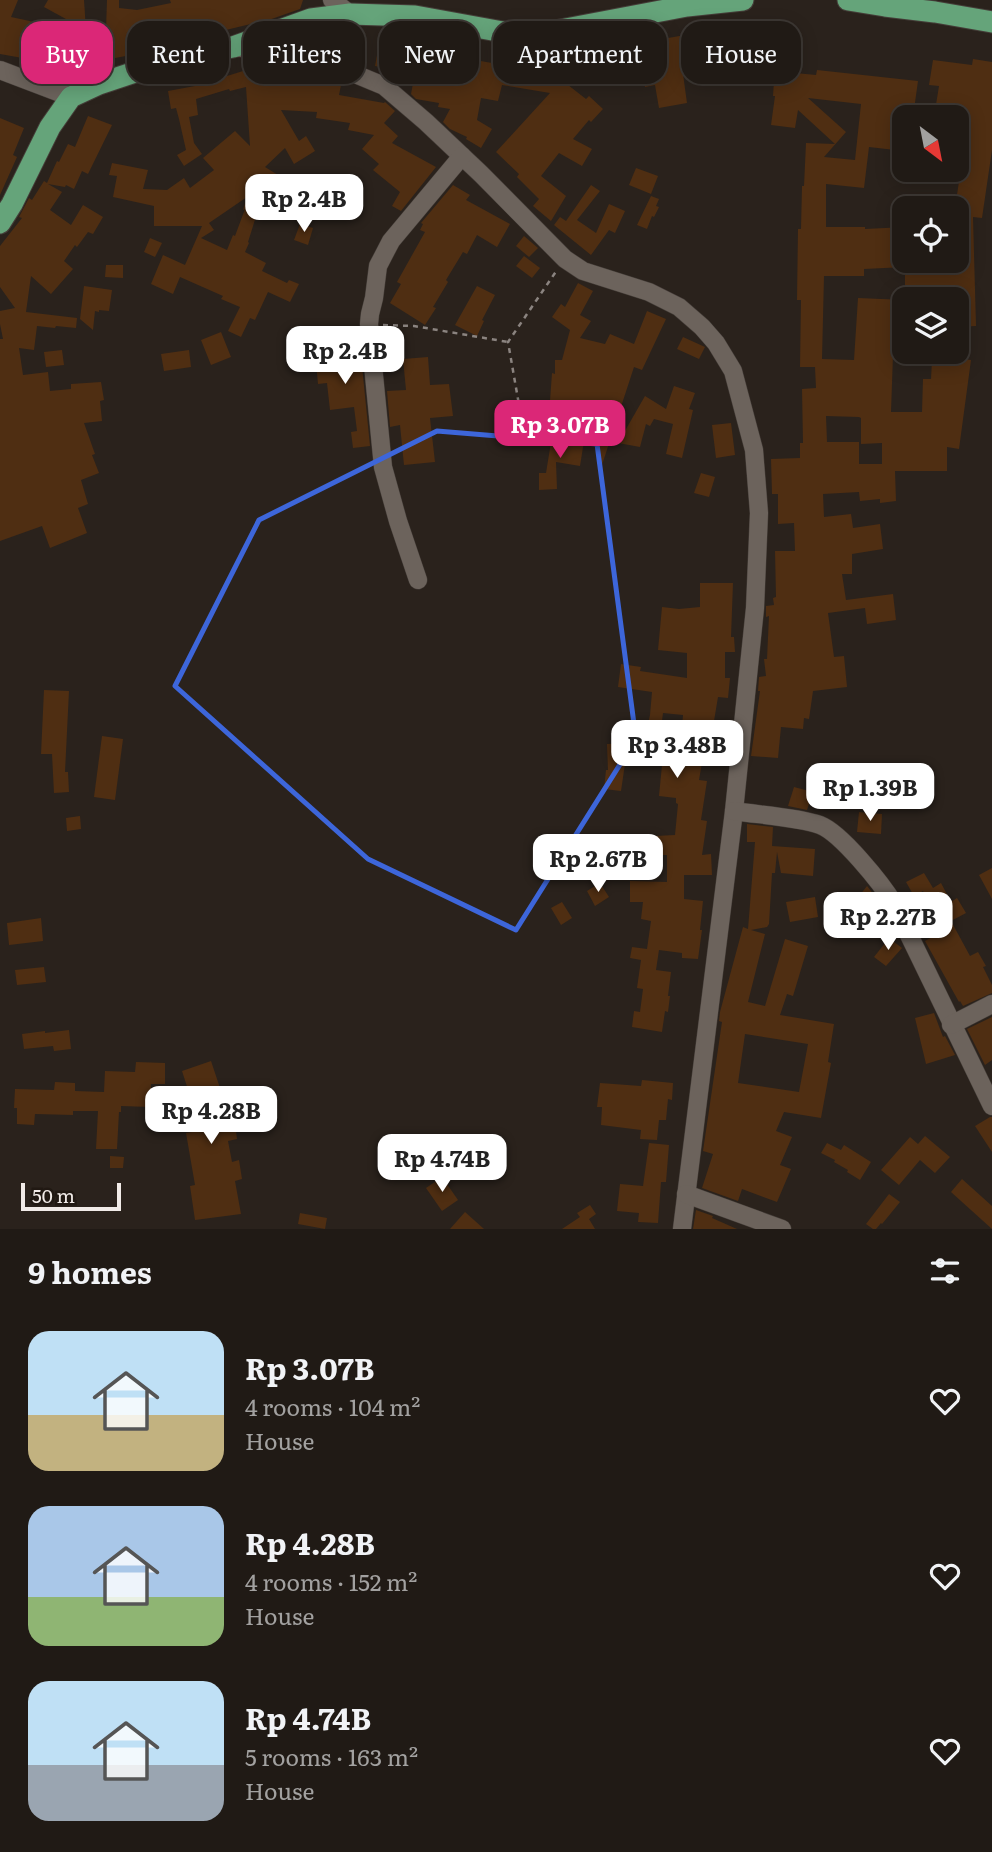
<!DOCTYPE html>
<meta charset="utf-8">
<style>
:root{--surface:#201a15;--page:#28231e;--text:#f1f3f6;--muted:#a2a1a0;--line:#3d3834;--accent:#db2777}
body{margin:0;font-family:Literata,serif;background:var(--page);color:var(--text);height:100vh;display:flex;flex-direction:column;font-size:26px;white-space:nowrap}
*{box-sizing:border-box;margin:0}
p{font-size:23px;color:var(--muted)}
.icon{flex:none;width:38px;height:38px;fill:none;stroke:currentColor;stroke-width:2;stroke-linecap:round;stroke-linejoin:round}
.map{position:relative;height:1229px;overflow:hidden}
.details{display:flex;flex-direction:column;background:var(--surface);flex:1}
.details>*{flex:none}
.banner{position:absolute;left:21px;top:21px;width:950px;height:63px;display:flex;gap:14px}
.needle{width:46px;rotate:148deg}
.buttons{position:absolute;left:892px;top:105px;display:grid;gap:14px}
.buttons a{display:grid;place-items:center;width:77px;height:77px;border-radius:14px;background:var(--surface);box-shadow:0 4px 18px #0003,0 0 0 2px var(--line);font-size:35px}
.scale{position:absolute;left:21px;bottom:18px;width:100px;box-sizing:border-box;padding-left:7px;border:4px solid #f1ebe8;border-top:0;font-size:19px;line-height:24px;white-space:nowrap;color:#f1ebe8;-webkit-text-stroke:5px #211913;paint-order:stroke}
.price{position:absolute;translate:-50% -60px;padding:0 16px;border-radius:14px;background:#fff;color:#222;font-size:23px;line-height:46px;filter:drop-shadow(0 2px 4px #0008)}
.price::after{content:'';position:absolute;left:50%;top:42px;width:21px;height:16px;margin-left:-10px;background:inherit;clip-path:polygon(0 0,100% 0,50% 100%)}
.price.current{background:var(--accent);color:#fff}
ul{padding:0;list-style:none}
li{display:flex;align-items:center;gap:21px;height:175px;padding:0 28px}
li span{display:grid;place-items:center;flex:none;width:196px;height:140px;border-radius:21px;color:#555}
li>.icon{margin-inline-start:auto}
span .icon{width:84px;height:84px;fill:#fffc;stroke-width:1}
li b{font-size:30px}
h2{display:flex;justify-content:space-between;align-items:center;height:84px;padding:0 28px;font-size:30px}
.tag{padding:0 24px;border-radius:21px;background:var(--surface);box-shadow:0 4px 18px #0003,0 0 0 2px var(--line);font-size:24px;line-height:63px}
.tag.current{background:var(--accent);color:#fff}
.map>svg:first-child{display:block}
.building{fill:#4f2e12;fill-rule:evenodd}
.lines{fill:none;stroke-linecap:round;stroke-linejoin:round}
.minor-casing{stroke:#443d38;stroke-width:19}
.highway-casing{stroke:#443d38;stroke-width:23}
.path{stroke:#8b8480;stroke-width:2.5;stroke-dasharray:5 5;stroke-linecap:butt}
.minor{stroke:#6c635c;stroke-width:18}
.highway{stroke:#65a47a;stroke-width:21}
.marked{fill:none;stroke:#3d66da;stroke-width:5;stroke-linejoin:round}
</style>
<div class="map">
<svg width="992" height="1229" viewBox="0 0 992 1229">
<rect width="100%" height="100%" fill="#2a221c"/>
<g class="building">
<polygon points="0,0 18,0 11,17 86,33 89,70 50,73 26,68 28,59 0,54"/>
<polygon points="48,0 84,0 86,30 44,7"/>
<polygon points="107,0 119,0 119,8 137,10 171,3 170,0 303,0 300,9 263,22 263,21 205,35 202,24 174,29 177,45 137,58 136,54 105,60"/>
<polygon points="704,25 712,69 683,74 687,103 659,108 655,85 645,87 643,73 662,70 657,40 685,35 684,29"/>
<polygon points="381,33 419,40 418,46 458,53 458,57 492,63 493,58 548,68 552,50 573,53 568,85 586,99 589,96 603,109 591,122 589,120 573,139 592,149 582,166 559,153 541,176 566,196 551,221 533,206 539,199 517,177 519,174 496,152 550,93 502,85 498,101 481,98 477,120 492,129 481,148 466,139 467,137 450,129 443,122 450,109 438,107 439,103 416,99 411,94 415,73 375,66"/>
<polygon points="757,49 759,64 744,66 742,51"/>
<polygon points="973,59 992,62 992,150 982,218 973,217 976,326 957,327 957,299 905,299 905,261 957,261 957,208 955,208 963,155 960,155 963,136 957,135 957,117 934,117 939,86 929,85 933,60 972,65"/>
<path d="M 775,65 L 795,66 L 795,73 L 816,75 L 817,70 L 918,81 L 913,117 L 905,117 L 905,123 L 898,122 L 895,150 L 869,147 L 864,188 L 826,184 L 826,227 L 865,227 L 865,229 L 905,227 L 905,267 L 864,269 L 864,276 L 824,276 L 822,359 L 854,360 L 858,298 L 905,300 L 905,355 L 893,355 L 891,412 L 922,412 L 923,379 L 931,379 L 932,360 L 955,361 L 955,358 L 971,360 L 959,449 L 947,447 L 947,471 L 895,471 L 896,501 L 880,503 L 880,499 L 860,501 L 859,492 L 823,494 L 824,517 L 851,514 L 853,528 L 880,524 L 883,549 L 852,554 L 852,574 L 842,574 L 846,600 L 893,594 L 896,620 L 867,624 L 865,608 L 828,613 L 834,657 L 844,656 L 847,687 L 813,691 L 809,719 L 804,718 L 803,729 L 781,727 L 778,758 L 751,756 L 760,691 L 758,691 L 759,677 L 766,676 L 764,659 L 767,659 L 769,616 L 766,617 L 766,606 L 774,605 L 773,598 L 776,597 L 775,551 L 795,551 L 794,523 L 778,524 L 778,494 L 772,494 L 771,459 L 800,458 L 800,443 L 803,443 L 802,389 L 816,388 L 815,367 L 800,367 L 801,300 L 797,300 L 798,229 L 801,229 L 802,186 L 804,186 L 806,143 L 835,144 L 798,110 L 795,128 L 771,125 L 775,96 L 773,96 ZM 808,98 L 861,104 L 855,160 L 824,157 L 846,132 ZM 826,416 L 859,417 L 861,418 L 861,444 L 882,443 L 882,464 L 859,464 L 859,442 L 827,442 Z"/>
<path d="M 243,66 L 260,66 L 260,79 L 286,79 L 286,83 L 321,85 L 322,81 L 341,85 L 339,95 L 384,103 L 385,102 L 395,111 L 384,123 L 398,136 L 392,143 L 436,167 L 401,211 L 392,206 L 400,192 L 373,170 L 379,164 L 362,149 L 374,135 L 348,130 L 350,123 L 316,118 L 317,112 L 281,110 L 299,141 L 306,136 L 315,151 L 294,164 L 285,148 L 265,167 L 291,183 L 284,193 L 302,206 L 292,220 L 274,207 L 270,214 L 259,207 L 248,242 L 249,243 L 245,252 L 266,263 L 262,271 L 287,283 L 289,280 L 299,284 L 290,302 L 268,292 L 255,320 L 250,318 L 241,337 L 228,331 L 240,307 L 221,299 L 223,296 L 180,277 L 173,294 L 151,284 L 163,255 L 185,265 L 202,226 L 154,226 L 154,206 L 113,197 L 117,176 L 109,175 L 112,163 L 148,170 L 143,189 L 167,190 L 184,178 L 190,188 L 214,170 L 203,158 L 235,131 L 250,146 L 246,87 L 230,91 L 229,89 L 196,99 L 198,115 L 189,117 L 194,143 L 202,154 L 184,166 L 177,155 L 186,150 L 179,119 L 176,108 L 171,109 L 168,91 L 195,86 L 243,71 ZM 247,197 L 243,210 L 245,209 L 235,236 L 233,235 L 227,250 L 201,238 L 214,230 L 209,223 Z"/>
<polygon points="88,116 112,125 88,174 82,171 74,189 66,185 65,187 48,184 62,192 50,210 71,225 83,205 103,217 93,234 88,232 77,247 75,245 64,261 73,269 51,294 31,276 26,312 77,318 76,328 56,326 55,328 37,326 34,350 19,348 23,375 48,372 50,391 71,389 71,384 101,382 104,400 100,401 102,421 84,423 95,454 92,455 99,473 81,480 88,504 78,508 87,533 50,548 42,526 0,541 0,339 3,339 0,324 0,311 15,308 0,287 0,246 22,218 19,217 29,198 32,200 44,181 47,183 57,161 59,162 68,144 75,147"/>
<polygon points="0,118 24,128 13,155 17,157 0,195"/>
<polygon points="636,168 658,176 651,194 629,185"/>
<polygon points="453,185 470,195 466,200 510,224 497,247 477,235 467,254 463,252 446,280 448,282 433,307 436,308 425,325 390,303 401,284 397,282 425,232 420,230 423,224 421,223"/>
<polygon points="591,185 600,191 577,220 596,233 609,204 625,211 615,233 609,230 591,255 554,225 560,217 566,221"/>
<polygon points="651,196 659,199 656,206 659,207 654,217 652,216 647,229 637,225"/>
<polygon points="300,224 313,228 308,245 294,240"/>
<polygon points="524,236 538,248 529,257 516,246"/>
<polygon points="150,238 162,243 155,257 144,252"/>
<polygon points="524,256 540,268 532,278 516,266"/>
<polygon points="106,265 123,265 123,278 105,277"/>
<polygon points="578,283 593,291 580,315 591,321 580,338 605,344 610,334 634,344 647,311 666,319 642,370 634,367 602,465 600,465 600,435 607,402 582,400 581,420 542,415 544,401 550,401 552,373 555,374 555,360 562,360 570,330 552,317 561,304 565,307"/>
<polygon points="84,286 112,290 109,311 99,310 99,312 95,311 93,330 80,319"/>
<polygon points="477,286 495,295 482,320 484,321 477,336 455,325"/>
<polygon points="221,332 231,357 211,365 201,340"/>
<polygon points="683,337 705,347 699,359 677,349"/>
<polygon points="360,346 370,446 353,448 351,432 357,431 354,407 330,410 327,383 318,384 315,350"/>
<polygon points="62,350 64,365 46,367 44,352"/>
<polygon points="189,350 191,367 164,371 161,354"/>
<polygon points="428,357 430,385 449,384 453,416 430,418 435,462 404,465 400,425 390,427 387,391 406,390 403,359"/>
<polygon points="674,386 695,393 689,409 693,410 682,458 666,454 673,424 654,419 650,426 646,424 640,447 618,443 645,396 666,409"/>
<polygon points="731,423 735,455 716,458 712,425"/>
<polygon points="552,436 584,441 580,466 556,462 557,489 539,490 539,473 546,473"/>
<polygon points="701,473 715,477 709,497 694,493"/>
<path d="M 700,583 L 733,583 L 731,637 L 734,637 L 735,652 L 725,652 L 725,678 L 730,678 L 728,698 L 718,697 L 714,721 L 718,722 L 713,759 L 703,757 L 699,780 L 707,781 L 701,820 L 707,821 L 702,855 L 711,854 L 712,875 L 684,875 L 684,899 L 703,901 L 700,930 L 702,930 L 698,959 L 682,958 L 682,953 L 659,950 L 656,970 L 671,972 L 668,996 L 670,996 L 668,1012 L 665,1011 L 662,1032 L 632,1027 L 634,1011 L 640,1012 L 643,989 L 637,988 L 641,960 L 630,958 L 632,947 L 647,949 L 651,921 L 641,919 L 643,902 L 630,902 L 630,881 L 667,882 L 667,855 L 655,855 L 655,836 L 675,835 L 678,804 L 676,803 L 676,798 L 659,796 L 662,765 L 627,763 L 625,764 L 621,791 L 604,789 L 606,770 L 608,770 L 607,744 L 632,743 L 633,731 L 646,733 L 650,715 L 652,692 L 618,687 L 621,664 L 641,667 L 640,671 L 687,678 L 687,653 L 658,650 L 662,607 L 679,609 L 700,607 ZM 663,713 L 683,715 L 681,739 L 660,737 Z"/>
<polygon points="44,690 69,691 65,772 68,772 69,792 54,793 52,754 41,754"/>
<polygon points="102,736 123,739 115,800 94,797"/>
<polygon points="794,787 813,792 807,810 788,806"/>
<polygon points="859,812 882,814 881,834 857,832"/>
<polygon points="80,816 81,829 67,831 66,818"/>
<path d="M 747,824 L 773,827 L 772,846 L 815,849 L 813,876 L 781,873 L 777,852 L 775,873 L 772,873 L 769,924 L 767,927 L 751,930 L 765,934 L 748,1002 L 765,1006 L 785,939 L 808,946 L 793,996 L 787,994 L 780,1015 L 834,1024 L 828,1062 L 831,1063 L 821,1118 L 784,1112 L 776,1131 L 792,1137 L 780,1165 L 791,1169 L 777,1202 L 742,1189 L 738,1201 L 702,1188 L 713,1154 L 703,1151 L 722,1022 L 719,1021 L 720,1012 L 743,927 L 748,929 L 755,842 L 747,842 ZM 745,1034 L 808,1044 L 799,1092 L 738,1083 Z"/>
<polygon points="992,868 992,899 979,875"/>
<polygon points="924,873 933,888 941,883 951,902 957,898 966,913 951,921 970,956 978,952 986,966 983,967 992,985 992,993 963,1006 960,1001 959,1002 925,941 936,935 925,915 934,911 923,891 914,896 906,882"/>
<polygon points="600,883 609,897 595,906 587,891"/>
<polygon points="867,886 878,900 876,903 882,908 873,920 853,904"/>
<polygon points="815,897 818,917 790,922 786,902"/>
<polygon points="562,902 572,918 561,925 551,908"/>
<polygon points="41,918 43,941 9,945 7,923"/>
<polygon points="889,938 902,948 886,966 874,957"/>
<polygon points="44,967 46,982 17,985 15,970"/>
<polygon points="934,1013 943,1037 945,1036 955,1055 926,1064 915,1018"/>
<polygon points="992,1017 992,1060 985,1065 967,1029"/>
<polygon points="69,1030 71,1049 54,1051 53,1046 24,1049 22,1034 45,1031 45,1033"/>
<polygon points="211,1061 222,1094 228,1093 233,1124 235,1123 237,1139 228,1141 232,1162 239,1160 242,1179 235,1181 241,1214 195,1220 190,1186 195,1185 186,1133 192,1132 188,1103 192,1102 182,1071"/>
<polygon points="136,1062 165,1063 165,1084 151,1084 150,1107 121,1106 121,1112 119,1112 117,1149 96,1149 98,1111 73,1111 73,1115 35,1114 34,1125 17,1124 17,1108 14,1108 15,1089 54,1090 55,1082 75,1083 75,1091 104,1092 105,1071 135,1072"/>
<polygon points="642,1080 673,1083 672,1100 668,1099 666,1120 659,1120 657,1140 640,1139 641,1130 601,1125 602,1107 597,1107 600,1083 641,1086"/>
<polygon points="990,1117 992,1117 992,1152 975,1126"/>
<polygon points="925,1136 950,1157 935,1173 920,1160 899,1185 881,1170 910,1137 918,1144"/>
<polygon points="649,1143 669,1145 666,1182 661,1182 658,1223 638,1222 639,1213 617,1211 620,1184 643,1186"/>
<polygon points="827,1143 841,1150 844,1145 871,1162 860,1180 847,1172 848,1170 834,1162 835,1160 821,1153"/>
<polygon points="110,1156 124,1157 123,1168 110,1168"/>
<polygon points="442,1177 458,1200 442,1211 426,1188"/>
<polygon points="962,1179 992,1206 992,1229 951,1192"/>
<polygon points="889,1194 900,1202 882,1224 881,1223 876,1229 873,1229 866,1224"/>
<polygon points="590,1205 596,1214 589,1219 595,1229 562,1229 580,1217 577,1213"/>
<polygon points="696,1210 713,1216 712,1218 737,1229 693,1229"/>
<polygon points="465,1212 484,1229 450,1229"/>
<polygon points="300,1213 327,1218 325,1229 298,1224"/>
</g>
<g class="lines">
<defs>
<g id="minor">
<polyline points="332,0 350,14"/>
<polyline points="233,47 286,53 343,69 384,86 426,122 481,174 565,259 583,271 649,292 679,307 702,327 716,343 733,371 754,450 759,513 755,608 734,811 682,1229"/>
<polyline points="0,70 71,97"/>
<polyline points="418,580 398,521 383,467 373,365 369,324 370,314 374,298 378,266 391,241 462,156"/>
<path d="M 734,811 C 759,815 798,817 820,825 C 841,833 882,884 894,904 L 992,1106"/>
<polyline points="951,1025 992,1004"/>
<polyline points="686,1194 782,1229"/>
</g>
<g id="highway">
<polyline points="848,0 885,6 935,12 992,22"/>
<polyline points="0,223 12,204 50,127 71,97 99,84 174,59 233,47 311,19 350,14 415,16 503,32 532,34 555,31 687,6 743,0"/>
</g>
</defs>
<use href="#minor" class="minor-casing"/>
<use href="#highway" class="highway-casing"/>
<g class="path">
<polyline points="383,325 414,326 508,342"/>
<polyline points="522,422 508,342 557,270"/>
</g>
<use href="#minor" class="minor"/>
<use href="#highway" class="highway"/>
</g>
<path class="marked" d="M 437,431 L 597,444 L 636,739 L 516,930 L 368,859 L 175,686 L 259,520 Z"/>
</svg>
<div class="buttons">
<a><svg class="needle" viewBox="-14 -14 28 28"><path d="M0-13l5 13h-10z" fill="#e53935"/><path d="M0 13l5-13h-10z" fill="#a2a1a0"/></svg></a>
<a><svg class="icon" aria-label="locate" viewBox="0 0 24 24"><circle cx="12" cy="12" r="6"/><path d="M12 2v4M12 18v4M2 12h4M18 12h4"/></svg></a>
<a><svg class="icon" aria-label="layers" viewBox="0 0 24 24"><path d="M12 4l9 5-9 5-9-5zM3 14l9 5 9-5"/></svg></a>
</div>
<div class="scale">50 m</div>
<b class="price" style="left:304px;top:234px">Rp 2.4B</b>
<b class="price" style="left:345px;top:386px">Rp 2.4B</b>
<b class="price current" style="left:560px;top:460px">Rp 3.07B</b>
<b class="price" style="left:677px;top:780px">Rp 3.48B</b>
<b class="price" style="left:870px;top:823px">Rp 1.39B</b>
<b class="price" style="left:598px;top:894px">Rp 2.67B</b>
<b class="price" style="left:888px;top:952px">Rp 2.27B</b>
<b class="price" style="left:211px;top:1146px">Rp 4.28B</b>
<b class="price" style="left:442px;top:1194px">Rp 4.74B</b>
<div class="banner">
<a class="tag current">Buy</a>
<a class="tag">Rent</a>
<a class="tag">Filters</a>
<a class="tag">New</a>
<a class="tag">Apartment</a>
<a class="tag">House</a>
</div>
</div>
<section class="details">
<h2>9 homes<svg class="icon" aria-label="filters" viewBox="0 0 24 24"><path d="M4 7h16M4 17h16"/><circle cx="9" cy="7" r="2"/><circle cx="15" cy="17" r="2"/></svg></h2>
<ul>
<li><span style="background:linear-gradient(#bfe0f5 60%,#c2b280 0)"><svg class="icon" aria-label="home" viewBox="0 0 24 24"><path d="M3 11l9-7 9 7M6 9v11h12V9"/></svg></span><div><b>Rp 3.07B</b><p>4 rooms · 104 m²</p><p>House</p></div><svg class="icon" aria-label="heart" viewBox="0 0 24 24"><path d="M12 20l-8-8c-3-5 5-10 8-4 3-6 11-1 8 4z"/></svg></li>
<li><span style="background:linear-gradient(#a9c7e8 65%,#8fb573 0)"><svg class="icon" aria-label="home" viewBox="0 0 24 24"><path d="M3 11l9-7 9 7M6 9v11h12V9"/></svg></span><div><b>Rp 4.28B</b><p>4 rooms · 152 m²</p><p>House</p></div><svg class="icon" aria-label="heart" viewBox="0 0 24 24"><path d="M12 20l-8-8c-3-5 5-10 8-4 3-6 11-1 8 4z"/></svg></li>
<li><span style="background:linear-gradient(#bfe0f5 60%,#9aa5b1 0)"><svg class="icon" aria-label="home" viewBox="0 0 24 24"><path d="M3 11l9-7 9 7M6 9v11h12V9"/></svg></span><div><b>Rp 4.74B</b><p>5 rooms · 163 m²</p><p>House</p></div><svg class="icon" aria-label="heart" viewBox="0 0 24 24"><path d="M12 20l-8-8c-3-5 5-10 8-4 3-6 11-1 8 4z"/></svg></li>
</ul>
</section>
